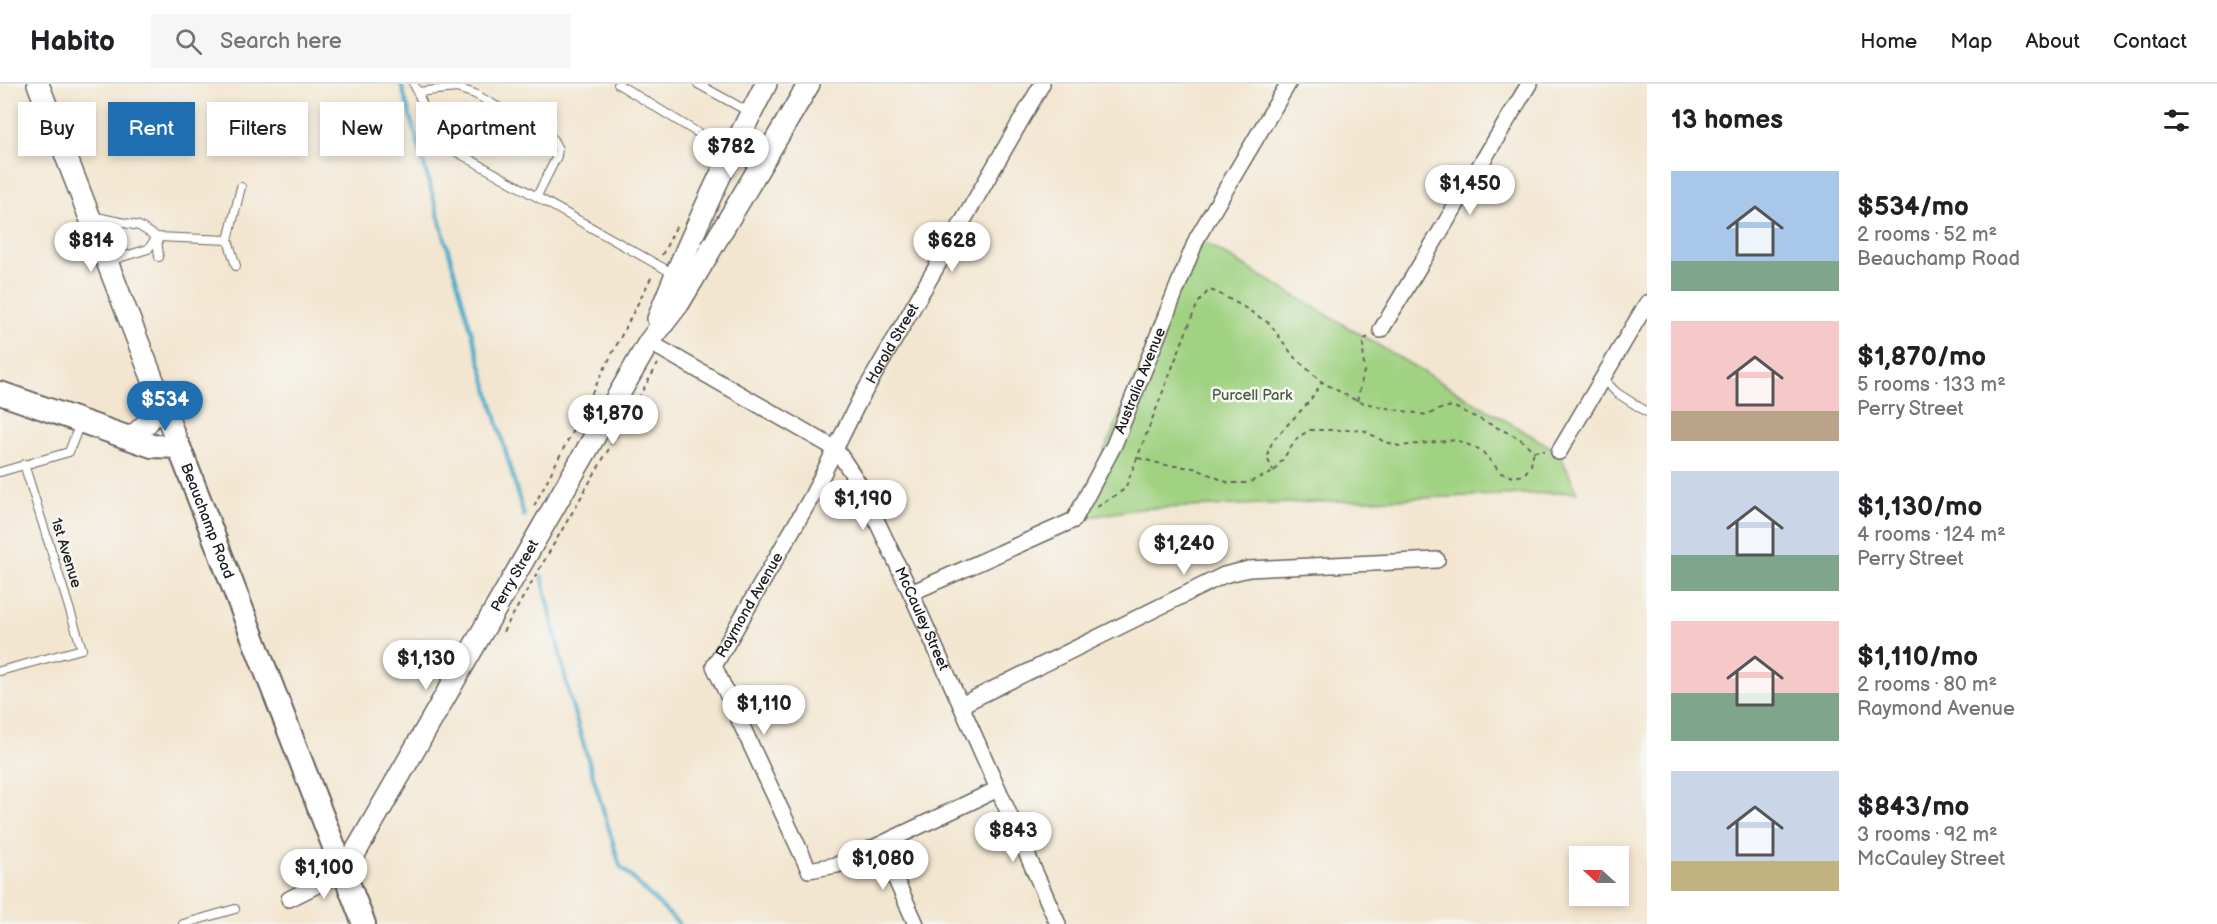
<!DOCTYPE html>
<meta charset="utf-8">
<style>
:root{--surface:#fff;--page:#f6f6f6;--text:#202124;--muted:#757577;--line:#e0e0e0;--accent:#1f6fb2}
body{margin:0;font-family:"Balsamiq Sans",sans-serif;background:var(--page);color:var(--text);height:100vh;display:flex;flex-direction:column;font-size:22px;white-space:nowrap}
*{box-sizing:border-box;margin:0}
p{font-size:20px;color:var(--muted)}
.icon{flex:none;width:33px;height:33px;fill:none;stroke:currentColor;stroke-width:2;stroke-linecap:round;stroke-linejoin:round}
.map{position:relative;flex:1;overflow:hidden}
.sheet{display:flex;flex-direction:column;background:var(--surface);width:570px}
.sheet>*{flex:none}
.top-card{position:absolute;left:18px;top:18px;width:570px;height:54px;display:flex;gap:12px}
.needle{width:39px;rotate:291deg}
.tools{position:absolute;left:1569px;top:762px;display:grid;gap:12px}
.tools a{display:grid;place-items:center;width:60px;height:60px;border-radius:0px;background:var(--surface);box-shadow:0 3px 9px #0003;font-size:30px}
.price{position:absolute;translate:-50% -51px;padding:0 14px;border-radius:21px;background:#fff;color:#222;font-size:20px;line-height:39px;filter:drop-shadow(0 2px 3px #0008)}
.price::after{content:'';position:absolute;left:50%;top:36px;width:18px;height:14px;margin-left:-9px;background:inherit;clip-path:polygon(0 0,100% 0,50% 100%)}
.price.current{background:var(--accent);color:#fff}
ul{padding:0;list-style:none}
li{display:flex;align-items:center;gap:18px;height:150px;padding:0 24px}
li span{display:grid;place-items:center;flex:none;width:168px;height:120px;border-radius:0px;color:#555}
li>.icon{margin-inline-start:auto}
span .icon{width:72px;height:72px;fill:#fffc;stroke-width:1}
li b{font-size:26px}
h2{display:flex;justify-content:space-between;align-items:center;height:72px;padding:0 24px;font-size:26px}
.chip{padding:0 21px;border-radius:0px;background:var(--surface);box-shadow:0 3px 9px #0003;font-size:21px;line-height:54px}
.chip.current{background:var(--accent);color:#fff}
header{display:flex;align-items:center;gap:36px;box-sizing:border-box;height:84px;padding:0 30px;background:var(--surface);border-bottom:2px solid var(--line)}
header strong{font-size:28px}
nav{display:flex;gap:33px;margin-inline-start:auto;font-size:21px}
.search{width:420px;height:54px;background:var(--page);display:flex;align-items:center;gap:15px;box-sizing:border-box;padding:0 21px;border-radius:0px;color:var(--muted);font-size:22px}
main{display:flex;flex:1;min-height:0}
.map>svg:first-child{display:block}
.green{fill:#a0d282;stroke:#5e774f;stroke-width:1.5}
.lines{fill:none;stroke-linecap:round;stroke-linejoin:round}
.stream{stroke:#4aabc9;stroke-width:4}
.lane-casing{stroke:#67635b;stroke-width:10}
.street-casing{stroke:#67635b;stroke-width:18}
.secondary-casing{stroke:#67635b;stroke-width:24}
.primary-casing{stroke:#67635b;stroke-width:26}
.path{stroke:#67635b;stroke-width:2;stroke-dasharray:4.5 4.5;stroke-linecap:butt}
.lane{stroke:#fff;stroke-width:8}
.street{stroke:#fff;stroke-width:15}
.secondary{stroke:#fff;stroke-width:21}
.primary{stroke:#fff;stroke-width:22}
.labels{text-anchor:middle;dominant-baseline:central;stroke-width:5;stroke-linejoin:round;paint-order:stroke}
.street-label{font-size:15px;fill:#1c1c1c;stroke:#f6f6f2}
.park-label{font-size:15px;fill:#4a5c40;stroke:#f6f6f2}
</style>
<header>
<strong>Habito</strong>
<div class="search"><svg class="icon" aria-label="search" viewBox="0 0 24 24"><circle cx="10" cy="10" r="6"/><path d="M15 15l6 6"/></svg>Search here</div>
<nav><a>Home</a><a>Map</a><a>About</a><a>Contact</a></nav>
</header>
<main>
<div class="map">
<svg width="1647" height="840" viewBox="0 0 1647 840">
<rect width="100%" height="100%" fill="#f6f6f2"/>
<filter id="ink" filterUnits="userSpaceOnUse"><feTurbulence type="fractalNoise" baseFrequency=".0167" numOctaves="2"/><feDisplacementMap in="SourceGraphic" scale="12" xChannelSelector="R" yChannelSelector="G"/><feConvolveMatrix kernelMatrix="1 2 1 2 8 2 1 2 1" color-interpolation-filters="sRGB"/></filter>
<filter id="wash" filterUnits="userSpaceOnUse"><feTurbulence type="fractalNoise" baseFrequency=".008" numOctaves="4" result="noise"/><feDisplacementMap in="SourceGraphic" scale="24" xChannelSelector="R" yChannelSelector="G"/><feGaussianBlur stdDeviation="1.35" result="paint"/><feColorMatrix in="noise" values="0 0 0 0 0 0 0 0 0 0 0 0 0 0 0 0 0 1.4 0 .05"/><feComposite in="paint" operator="in"/></filter>
<g filter="url(#wash)">
<rect width="100%" height="100%" fill="#f3e6d0"/>
<polygon class="green" points="1197,154 1559,368 1577,408 1136,425 1074,436"/>
<g class="lines">
<g class="stream">
<polyline points="401,0 524,432"/>
<polyline points="542,492 571,618 620,782 679,840"/>
</g>
</g>
</g>
<g filter="url(#ink)">
<g class="lines">
<defs>
<g id="lane">
<polyline points="414,0 439,58 674,190"/>
<polyline points="618,0 729,68"/>
<polyline points="698,0 749,28"/>
<polyline points="417,8 457,4 475,10 552,54 558,65 557,72 537,112"/>
<polyline points="92,132 139,142 157,153 228,156 236,182"/>
<polyline points="157,153 159,173"/>
<polyline points="228,156 241,103"/>
<polyline points="109,177 148,165 157,153"/>
<polyline points="1602,294 1617,309 1647,328"/>
<polyline points="0,388 69,368 80,339"/>
<polyline points="0,587 82,565 24,380"/>
<polyline points="183,840 235,825"/>
</g>
<g id="street">
<polyline points="1381,246 1529,0"/>
<path id="s1" d="M 649,258 L 836,365 L 859,400 L 911,509 L 1058,840"/>
<polyline points="1559,368 1647,219"/>
<path id="s2" d="M 911,509 L 1074,436 L 1114,361 L 1197,154 L 1288,0"/>
<polyline points="961,621 1224,491 1249,485 1437,476"/>
<path id="s3" d="M 998,705 L 837,781 L 809,786 L 714,582 L 812,412 L 859,317 L 1042,0"/>
<polyline points="880,761 916,840"/>
<polyline points="289,815 344,788"/>
</g>
<g id="secondary">
<polyline points="38,0 179,363"/>
<path d="M 658,235 C 689,154 726,77 766,0"/>
<path d="M 130,354 C 146,343 154,332 160,314"/>
<path id="s4" d="M 344,788 L 649,258 L 679,219 L 809,0"/>
</g>
<g id="primary">
<path id="s5" d="M 0,309 L 152,362 L 179,363 L 364,840"/>
</g>
</defs>
<use href="#lane" class="lane-casing"/>
<use href="#street" class="street-casing"/>
<use href="#secondary" class="secondary-casing"/>
<use href="#primary" class="primary-casing"/>
<g class="path">
<polyline points="662,171 677,141"/>
<polyline points="1357,317 1364,287 1363,256 1370,252"/>
<polyline points="1138,374 1166,381 1194,384 1229,399 1247,399 1274,388 1298,353 1310,346 1363,346 1383,357 1399,362 1456,356 1481,366 1501,389 1513,393 1524,391 1531,381 1534,367"/>
<polyline points="1274,388 1268,376 1268,367 1274,355 1309,318 1322,298"/>
<polyline points="534,422 653,190"/>
<polyline points="1097,423 1125,405 1192,233 1198,219 1209,206 1216,208 1242,222 1270,240 1294,273 1322,298 1357,317 1381,323 1427,331 1443,324 1452,322 1519,354 1534,367 1544,367"/>
<polyline points="503,548 658,280"/>
</g>
<use href="#lane" class="lane"/>
<use href="#street" class="street"/>
<use href="#secondary" class="secondary"/>
<use href="#primary" class="primary"/>
</g>
</g>
<g class="labels">
<g class="street-label">
<text stroke="none"><textPath href="#s3" startOffset="800">Harold Street</textPath></text>
<text stroke="none"><textPath href="#s2" startOffset="333">Australia Avenue</textPath></text>
<text stroke="none"><textPath href="#s5" startOffset="267">Beauchamp Road</textPath></text>
<text transform="translate(66 469) rotate(73)">1st Avenue</text>
<text stroke="none"><textPath href="#s4" startOffset="342">Perry Street</textPath></text>
<text stroke="none"><textPath href="#s3" startOffset="502">Raymond Avenue</textPath></text>
<text stroke="none"><textPath href="#s1" startOffset="406">McCauley Street</textPath></text>
</g>
<g class="park-label">
<text x="1252" y="311">Purcell Park</text>
</g>
</g>
</svg>
<div class="tools">
<a><svg class="needle" viewBox="-14 -14 28 28"><path d="M0-13l5 13h-10z" fill="#e53935"/><path d="M0 13l5-13h-10z" fill="#757577"/></svg></a>
</div>
<b class="price" style="left:731px;top:95px">$782</b>
<b class="price" style="left:1470px;top:132px">$1,450</b>
<b class="price" style="left:91px;top:189px">$814</b>
<b class="price" style="left:952px;top:189px">$628</b>
<b class="price current" style="left:165px;top:348px">$534</b>
<b class="price" style="left:613px;top:362px">$1,870</b>
<b class="price" style="left:863px;top:447px">$1,190</b>
<b class="price" style="left:1184px;top:492px">$1,240</b>
<b class="price" style="left:426px;top:607px">$1,130</b>
<b class="price" style="left:764px;top:652px">$1,110</b>
<b class="price" style="left:1013px;top:779px">$843</b>
<b class="price" style="left:883px;top:807px">$1,080</b>
<b class="price" style="left:324px;top:816px">$1,100</b>
<div class="top-card">
<a class="chip">Buy</a>
<a class="chip current">Rent</a>
<a class="chip">Filters</a>
<a class="chip">New</a>
<a class="chip">Apartment</a>
</div>
</div>
<section class="sheet">
<h2>13 homes<svg class="icon" aria-label="filters" viewBox="0 0 24 24"><path d="M4 7h16M4 17h16"/><circle cx="9" cy="7" r="2"/><circle cx="15" cy="17" r="2"/></svg></h2>
<ul>
<li><span style="background:linear-gradient(#a9c7e8 75%,#7fa58c 0)"><svg class="icon" aria-label="home" viewBox="0 0 24 24"><path d="M3 11l9-7 9 7M6 9v11h12V9"/></svg></span><div><b>$534/mo</b><p>2 rooms · 52 m²</p><p>Beauchamp Road</p></div></li>
<li><span style="background:linear-gradient(#f6c9c9 75%,#b9a48a 0)"><svg class="icon" aria-label="home" viewBox="0 0 24 24"><path d="M3 11l9-7 9 7M6 9v11h12V9"/></svg></span><div><b>$1,870/mo</b><p>5 rooms · 133 m²</p><p>Perry Street</p></div></li>
<li><span style="background:linear-gradient(#c9d6e8 70%,#7fa58c 0)"><svg class="icon" aria-label="home" viewBox="0 0 24 24"><path d="M3 11l9-7 9 7M6 9v11h12V9"/></svg></span><div><b>$1,130/mo</b><p>4 rooms · 124 m²</p><p>Perry Street</p></div></li>
<li><span style="background:linear-gradient(#f6c9c9 60%,#7fa58c 0)"><svg class="icon" aria-label="home" viewBox="0 0 24 24"><path d="M3 11l9-7 9 7M6 9v11h12V9"/></svg></span><div><b>$1,110/mo</b><p>2 rooms · 80 m²</p><p>Raymond Avenue</p></div></li>
<li><span style="background:linear-gradient(#c9d6e8 75%,#c2b280 0)"><svg class="icon" aria-label="home" viewBox="0 0 24 24"><path d="M3 11l9-7 9 7M6 9v11h12V9"/></svg></span><div><b>$843/mo</b><p>3 rooms · 92 m²</p><p>McCauley Street</p></div></li>
</ul>
</section>
</main>
